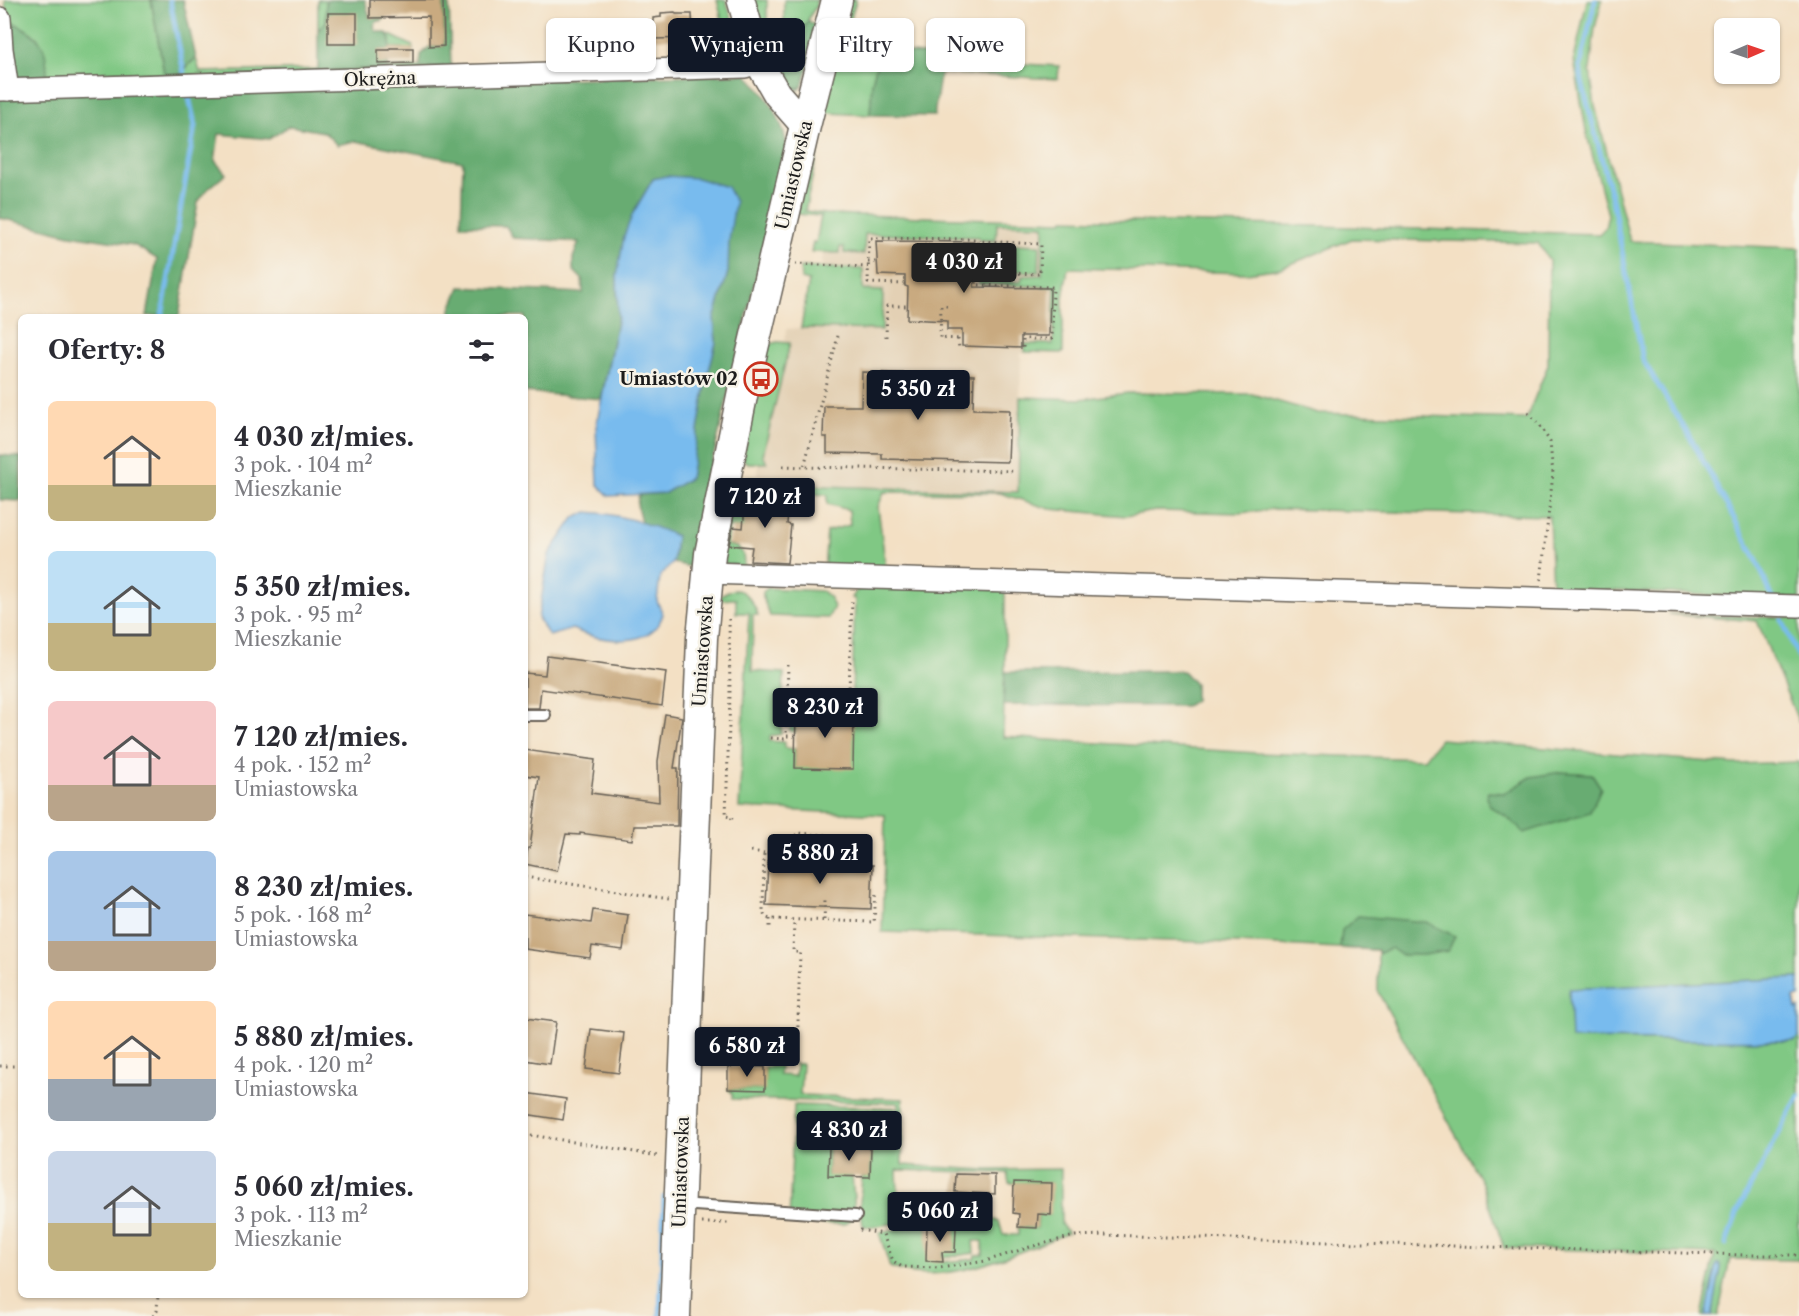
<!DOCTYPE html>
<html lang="pl">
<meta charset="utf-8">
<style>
:root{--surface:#fff;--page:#f2f2f3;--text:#2b2b33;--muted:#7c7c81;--accent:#111827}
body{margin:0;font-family:"Libre Caslon Text",serif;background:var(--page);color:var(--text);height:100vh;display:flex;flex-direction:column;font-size:22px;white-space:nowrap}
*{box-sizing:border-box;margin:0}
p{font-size:20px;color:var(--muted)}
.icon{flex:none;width:33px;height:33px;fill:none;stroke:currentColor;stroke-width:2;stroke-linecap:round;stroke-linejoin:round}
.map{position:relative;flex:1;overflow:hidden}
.panel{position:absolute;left:18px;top:314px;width:510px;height:984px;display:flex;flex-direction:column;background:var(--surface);border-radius:9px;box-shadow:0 2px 4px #0004}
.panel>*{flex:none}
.top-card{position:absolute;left:546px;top:18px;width:570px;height:54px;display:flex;gap:12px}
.needle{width:39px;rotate:88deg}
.controls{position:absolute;left:1714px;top:18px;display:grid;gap:12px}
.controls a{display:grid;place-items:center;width:66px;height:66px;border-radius:9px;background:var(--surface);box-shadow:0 2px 4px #0004;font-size:30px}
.price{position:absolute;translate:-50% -51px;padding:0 14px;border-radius:6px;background:var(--accent);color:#fff;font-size:20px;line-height:39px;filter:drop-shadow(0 2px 3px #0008)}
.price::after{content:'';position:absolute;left:50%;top:36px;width:18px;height:14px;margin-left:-9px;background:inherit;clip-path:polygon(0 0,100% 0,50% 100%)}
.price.selected{background:#222;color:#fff}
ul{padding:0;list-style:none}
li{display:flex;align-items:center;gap:18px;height:150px;padding:0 30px}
li span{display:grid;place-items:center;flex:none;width:168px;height:120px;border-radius:9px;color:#555}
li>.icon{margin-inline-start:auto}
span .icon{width:72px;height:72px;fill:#fffc;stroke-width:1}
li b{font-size:26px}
h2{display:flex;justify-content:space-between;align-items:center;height:72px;padding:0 30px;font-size:26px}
.tag{padding:0 21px;border-radius:9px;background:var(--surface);box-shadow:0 2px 4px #0004;font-size:21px;line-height:54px}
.tag.selected{background:var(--accent);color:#fff}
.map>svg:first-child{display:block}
.built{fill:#e3d0b4}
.green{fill:#80c884;stroke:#4e7250;stroke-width:1.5;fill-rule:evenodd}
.forest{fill:#68ac72;stroke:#426447;stroke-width:1.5}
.water{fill:#78bbee;stroke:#4a6c85;stroke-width:1.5}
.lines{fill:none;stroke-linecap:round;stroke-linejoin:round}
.stream{stroke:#78bbee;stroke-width:5}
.building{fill:#c9aa80}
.service-casing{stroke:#676157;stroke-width:14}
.minor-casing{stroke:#676157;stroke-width:24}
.tertiary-casing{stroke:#676157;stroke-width:30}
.secondary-casing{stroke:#676157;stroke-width:33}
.path{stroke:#676157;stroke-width:3;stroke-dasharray:1.5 4.5;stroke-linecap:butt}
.service{stroke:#fff;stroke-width:10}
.minor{stroke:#fff;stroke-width:21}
.tertiary{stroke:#fff;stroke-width:27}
.secondary{stroke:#fff;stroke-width:30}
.labels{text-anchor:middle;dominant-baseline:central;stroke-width:5;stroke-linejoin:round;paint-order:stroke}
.street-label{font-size:18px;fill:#1c1c1c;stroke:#f7f3e8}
.poi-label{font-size:18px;font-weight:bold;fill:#1c1c1c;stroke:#f7f3e8;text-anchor:end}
</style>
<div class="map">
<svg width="1799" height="1316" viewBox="0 0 1799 1316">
<rect width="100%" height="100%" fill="#f7f3e8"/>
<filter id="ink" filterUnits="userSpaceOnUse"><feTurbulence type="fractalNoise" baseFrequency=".0167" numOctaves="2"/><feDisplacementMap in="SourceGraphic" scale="12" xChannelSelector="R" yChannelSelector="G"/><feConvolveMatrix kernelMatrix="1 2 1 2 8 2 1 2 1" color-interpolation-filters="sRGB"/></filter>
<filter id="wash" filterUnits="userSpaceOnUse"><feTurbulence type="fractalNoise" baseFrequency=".008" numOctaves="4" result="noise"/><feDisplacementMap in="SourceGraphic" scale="24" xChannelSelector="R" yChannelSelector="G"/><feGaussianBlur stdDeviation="1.35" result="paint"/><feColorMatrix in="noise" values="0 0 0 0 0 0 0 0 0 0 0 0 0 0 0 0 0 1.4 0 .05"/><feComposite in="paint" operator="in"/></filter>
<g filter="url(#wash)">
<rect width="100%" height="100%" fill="#f3e0c4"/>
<polygon class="built" points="825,214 1064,221 1063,353 1021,353 1018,492 757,484 759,456 785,342 786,329 804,328 813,267 822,267 823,253 816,253"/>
<g class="green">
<polygon points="5,0 151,0 165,78 182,72 196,58 200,72 451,66 731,55 717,0 726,0 739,40 738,54 731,62 47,84 13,22 14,77"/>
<polygon points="318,0 326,0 326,22 318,30"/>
<path d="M 750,0 L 767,0 L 767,25 L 761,27 C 767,49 771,80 795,88 L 802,87 L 799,90 C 769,91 757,23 750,0 Z"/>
<polygon points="784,0 819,0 816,1 816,7 809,17 807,26 784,27"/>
<path d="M 848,0 L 856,0 L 843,48 L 880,50 L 872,83 L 870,115 L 826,113 L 805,211 L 825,214 L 1063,221 L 1064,219 L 1599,234 L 1605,228 L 1608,215 L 1586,131 L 1574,60 L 1587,0 L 1602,0 L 1595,28 L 1590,70 L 1595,106 L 1630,241 L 1799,248 L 1799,599 L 1552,588 L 1549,516 L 1273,509 L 1241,513 L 1156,511 L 1126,516 L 1050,509 L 1000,493 L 884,492 L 878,507 L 886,569 L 824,570 L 827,531 L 850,525 L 849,510 L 827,504 L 827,495 L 790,492 L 790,489 L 748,487 L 744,514 L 763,516 L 747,529 L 729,527 L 727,545 C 743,547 744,552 744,567 L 724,563 L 721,546 L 736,482 L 744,478 L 757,478 L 758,484 L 1018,492 L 1020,397 L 1080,399 L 1128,393 L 1252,394 L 1318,413 L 1526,419 L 1548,365 L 1549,260 L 1538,243 L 1352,239 L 1281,268 L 1247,273 L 1068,268 L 1063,298 L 1063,353 L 1025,352 L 1025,344 L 1053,344 L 1055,287 L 979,284 L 979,274 L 1005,275 L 1005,281 L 1021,282 L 1022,276 L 1042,275 L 1044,225 L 997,224 L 996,240 L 980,240 L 979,237 L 865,234 L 864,254 L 844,253 L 844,247 L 840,247 L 839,253 L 811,252 L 813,242 L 816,243 L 821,216 L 797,214 Z"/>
<polygon points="386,33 413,46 413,51 403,51 403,48 390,48 390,38"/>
<polygon points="943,56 951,60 1059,66 1058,79 940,73"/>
<polygon points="987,243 1040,245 1039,272 986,270"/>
<polygon points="800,267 863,269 863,290 883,291 882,330 801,328 809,281 801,279"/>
<polygon points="777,342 790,343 763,455 767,463 748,463 743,460 757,385 762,385 764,376 760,374 766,345"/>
<path d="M 865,587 L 1005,587 L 1005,672 L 1003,737 L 1257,753 L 1424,759 L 1440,739 L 1735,764 L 1799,762 L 1799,978 L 1570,989 L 1571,1039 L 1794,1041 L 1799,1037 L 1799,1260 L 1730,1259 L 1718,1316 L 1702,1316 L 1715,1254 L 1504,1248 L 1482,1183 L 1378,992 L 1378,950 L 1236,943 L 882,932 L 885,815 L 739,808 L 749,613 L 736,613 L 736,599 L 715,600 C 736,581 749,591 758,615 L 753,615 L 752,671 L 784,673 L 781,734 L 770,736 L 770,741 L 784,742 L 785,748 L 795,749 L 795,768 L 854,710 L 796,709 L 795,732 L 790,731 L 791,693 L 852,695 L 855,599 L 852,598 L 856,591 Z"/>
<polygon points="768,588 822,591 830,598 834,607 828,618 770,616 763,598 763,592"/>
<polygon points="1668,614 1799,618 1799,723 1757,621"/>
<path d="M 780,1063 L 802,1064 L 800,1095 L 903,1099 L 902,1165 L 987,1170 L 1061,1169 L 1061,1224 L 1068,1233 C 1016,1253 944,1289 890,1267 L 879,1232 L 923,1225 L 927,1227 L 943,1262 L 975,1259 L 976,1255 L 983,1255 L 983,1241 L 973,1241 L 974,1253 L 943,1258 L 940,1221 L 934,1217 L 918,1217 L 917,1219 L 873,1227 L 863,1226 L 860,1203 L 862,1177 L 870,1176 L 871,1148 L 843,1147 L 842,1141 L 839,1139 L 839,1136 L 831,1136 L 828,1138 L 828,1175 L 852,1176 L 855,1210 L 853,1218 L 845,1224 L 789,1223 L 794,1105 L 898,1108 L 899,1103 L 732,1099 L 732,1093 L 728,1089 L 764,1090 L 765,1067 L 780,1066 L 779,1075 L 795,1076 L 796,1064 ZM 898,1112 L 898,1133 L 887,1133 L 886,1113 ZM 897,1170 L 1007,1173 L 1009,1183 L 1051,1183 L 1050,1215 L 1038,1214 L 1037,1228 L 1018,1227 L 1018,1235 L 1003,1235 L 999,1221 L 991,1219 L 980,1203 L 963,1203 L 964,1193 L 898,1193 Z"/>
</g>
<g class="forest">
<polygon points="151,0 183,0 196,58 182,71 180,78 165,78"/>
<polygon points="326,0 365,0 370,18 385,17 383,20 376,22 374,26 376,31 386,33 390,38 390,50 379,50 388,63 387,69 318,70 318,30 326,22"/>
<polygon points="443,0 449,0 451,66 420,68 421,55 429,47 444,46"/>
<path d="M 808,20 L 820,29 L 802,87 L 795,88 C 772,80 767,48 761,27 L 806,26 Z"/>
<path d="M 12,22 C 46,38 47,48 47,84 L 20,83 L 14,77 Z"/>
<polygon points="880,50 943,56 934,116 870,115 872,83"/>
<path d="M 746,74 C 767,94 782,118 787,146 L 714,454 L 711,460 L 713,461 L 708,486 L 711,492 L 696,568 L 673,563 L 676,536 L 641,523 L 637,504 L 639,495 L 665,493 L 690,478 L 706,383 L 716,342 L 714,319 L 728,272 L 727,187 C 703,180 678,173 653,179 L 633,213 L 617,276 L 618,317 L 601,399 L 525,392 L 525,316 L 451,316 L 451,309 L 460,287 L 583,293 L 582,279 L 573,270 L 573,258 L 579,242 L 513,238 L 506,226 L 461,225 L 463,162 L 355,141 L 337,145 L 324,132 L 289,126 L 269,139 L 219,134 L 215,161 L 226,174 L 207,190 L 198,202 L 179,316 L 147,316 L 157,259 L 134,245 L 70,235 L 0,218 L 0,94 Z"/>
<polygon points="0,455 21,457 21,501 0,500"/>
<polygon points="1183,671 1195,684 1195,700 1186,706 1003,705 1005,672"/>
<polygon points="1561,772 1592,774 1601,788 1590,812 1524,833 1507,817 1491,807 1486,798 1488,792 1505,793 1531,777"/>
<polygon points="1358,916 1426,922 1455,936 1448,951 1423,955 1401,955 1391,948 1378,954 1378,950 1340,948 1342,930"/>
</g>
<g class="water">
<polygon points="666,176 697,178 727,187 735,202 729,241 728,272 714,319 716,342 706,383 690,478 665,493 609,496 598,485 596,427 618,317 617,276 624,236 633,213 653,179"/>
<path d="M 587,512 C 617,514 648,523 676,536 L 673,563 L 660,576 L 657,601 L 663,614 C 652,651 599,641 572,629 L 549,636 L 538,618 L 549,554 L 574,518 Z"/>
<polygon points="1799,978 1799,997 1794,998 1796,1009 1799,1008 1799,1037 1794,1041 1571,1039 1569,989"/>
<polygon points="1717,1264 1720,1264 1721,1268 1712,1316 1706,1316"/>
</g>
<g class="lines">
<g class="stream">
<polyline points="170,0 184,73"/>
<polyline points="1595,0 1580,67 1582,82 1612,199 1643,360 1694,444 1757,561 1773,599"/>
<polyline points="162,316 195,125 187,88"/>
<polyline points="1782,620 1799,658"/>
<polyline points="1726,1244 1739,1208 1799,1096"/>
<polyline points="660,1316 664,1197"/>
</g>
</g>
<g id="blocks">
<g class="building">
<polygon points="370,0 443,0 444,46 429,47 429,17 370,18"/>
<polygon points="675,12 676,14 692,14 693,38 653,39 653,18 661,17 661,13"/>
<rect x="328" y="13" width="29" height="31"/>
<polygon points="390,48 413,48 413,63 378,64 378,50 390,50"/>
<polygon points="876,241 975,242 974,287 1050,288 1049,336 1021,336 1021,348 962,346 962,330 947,330 947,321 907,319 908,287 905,286 905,276 878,275"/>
<polygon points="862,372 974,375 973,409 1010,410 1008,462 882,459 882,454 827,453 827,437 823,437 824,406 861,406"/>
<polygon points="746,495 789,499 787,524 791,525 787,563 750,561 752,547 729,545 733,527 743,528"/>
<polygon points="547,656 666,672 662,706 541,689 539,708 525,708 525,673 545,675"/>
<polygon points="796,709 854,710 853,769 795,768"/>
<polygon points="665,714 682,717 674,768 678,768 677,826 634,826 632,840 580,833 580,835 566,834 557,871 525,864 528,848 530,848 539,777 525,775 525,750 595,760 591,793 659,802 658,761"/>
<polygon points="768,862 873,865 871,909 766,905"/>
<polygon points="593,910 628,915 623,950 592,946 590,958 525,949 525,914 591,923"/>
<polygon points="525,1018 556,1022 550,1064 525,1060"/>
<polygon points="591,1029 624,1033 619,1073 586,1069"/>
<polygon points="728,1067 765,1067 765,1090 728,1089"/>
<polygon points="525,1093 566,1099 563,1120 525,1114"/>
<polygon points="829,1147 871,1148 870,1177 828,1176"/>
<polygon points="956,1174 995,1175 995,1194 955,1192"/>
<polygon points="1014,1182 1052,1183 1051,1215 1038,1214 1037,1228 1018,1227 1019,1214 1013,1213"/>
<polygon points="927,1227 956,1228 955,1252 942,1252 943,1262 926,1261"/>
</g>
</g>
</g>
<g filter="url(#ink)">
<use href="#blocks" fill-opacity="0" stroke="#676157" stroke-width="1.5"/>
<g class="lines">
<defs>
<g id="service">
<polyline points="525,715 545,715"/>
<polyline points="680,1204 856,1216"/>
</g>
<g id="minor">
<polyline points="0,18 2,49 8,90"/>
<polyline points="0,90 745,67 759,63"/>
<polyline points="708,573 1799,606"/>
</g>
<polyline id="tertiary" points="741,0 759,63 777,94 805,126"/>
<polyline id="secondary" points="675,1316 702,638 710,554 743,391 805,126 837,0"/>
</defs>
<use href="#service" class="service-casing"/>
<use href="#minor" class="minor-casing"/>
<use href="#tertiary" class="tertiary-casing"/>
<use href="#secondary" class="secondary-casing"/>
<g class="path">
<polyline points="868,262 878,262"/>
<polyline points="795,264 868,267"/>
<polyline points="977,272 1040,274 1041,244 978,241"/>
<polyline points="905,284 868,283 869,238 978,239 976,285 1053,287 1052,339 1023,339 1023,352"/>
<polyline points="947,306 941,306 940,338 962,339"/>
<polyline points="838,336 804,467 1016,471"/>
<polyline points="886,337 887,306 908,306"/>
<polyline points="958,339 959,349"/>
<polyline points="1528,413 1539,424 1550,442 1553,474 1541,580"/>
<polyline points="783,466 804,467"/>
<polyline points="729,619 730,694 726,816 732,817 731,822"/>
<polyline points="788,665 786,736 795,736"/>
<polyline points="787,690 849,691 852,600"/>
<polyline points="771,738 786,739 786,736"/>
<polyline points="826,835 798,833 779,853 764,853 763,912 765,917 770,919 874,922 876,892"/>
<polyline points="751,851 764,853"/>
<polyline points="525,877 669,899"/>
<polyline points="770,919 770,928"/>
<polyline points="824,920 825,900"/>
<polyline points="719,1057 731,1053"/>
<polyline points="792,1058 797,1058 800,952 793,952 794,920"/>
<polyline points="0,1066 21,1066"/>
<polyline points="525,1134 659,1156"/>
<polyline points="702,1223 731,1223"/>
<polyline points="860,1230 883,1234 893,1261 902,1267 940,1268 986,1261 1033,1246 1075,1236 1104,1235 1745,1255 1799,1255"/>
<polyline points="153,1316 157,1311 158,1294"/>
</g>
<use href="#service" class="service"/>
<use href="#minor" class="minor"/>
<use href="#tertiary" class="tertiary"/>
<use href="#secondary" class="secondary"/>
</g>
</g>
<defs>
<symbol id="bus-ring" viewBox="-11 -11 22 22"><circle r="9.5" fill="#f7f3e8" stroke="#c8321e" stroke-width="1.5"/><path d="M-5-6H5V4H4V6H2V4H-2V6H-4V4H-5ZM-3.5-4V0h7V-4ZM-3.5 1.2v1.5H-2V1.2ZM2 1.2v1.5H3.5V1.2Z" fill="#c8321e"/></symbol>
</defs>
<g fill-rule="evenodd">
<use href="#bus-ring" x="742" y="360" width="38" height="38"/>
</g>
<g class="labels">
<g class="street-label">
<text transform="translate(380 79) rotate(-2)">Okrężna</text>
<text transform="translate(794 175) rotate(-77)">Umiastowska</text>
<text transform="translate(703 651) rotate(-86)">Umiastowska</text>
<text transform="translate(681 1172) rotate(-88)">Umiastowska</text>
</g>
<g class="poi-label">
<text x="738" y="379">Umiastów 02</text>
</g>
</g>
</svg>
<div class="controls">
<a><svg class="needle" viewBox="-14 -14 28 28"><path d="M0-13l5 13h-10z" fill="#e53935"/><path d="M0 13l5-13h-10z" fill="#7c7c81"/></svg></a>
</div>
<b class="price selected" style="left:964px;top:294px">4 030 zł</b>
<b class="price" style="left:918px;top:421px">5 350 zł</b>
<b class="price" style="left:765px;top:529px">7 120 zł</b>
<b class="price" style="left:825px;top:739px">8 230 zł</b>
<b class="price" style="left:820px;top:885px">5 880 zł</b>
<b class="price" style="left:747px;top:1078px">6 580 zł</b>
<b class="price" style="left:849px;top:1162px">4 830 zł</b>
<b class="price" style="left:940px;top:1243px">5 060 zł</b>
<div class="top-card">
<a class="tag">Kupno</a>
<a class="tag selected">Wynajem</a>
<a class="tag">Filtry</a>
<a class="tag">Nowe</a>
</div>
<section class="panel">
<h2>Oferty: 8<svg class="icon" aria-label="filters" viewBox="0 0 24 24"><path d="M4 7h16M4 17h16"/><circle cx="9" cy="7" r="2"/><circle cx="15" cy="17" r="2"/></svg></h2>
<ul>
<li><span style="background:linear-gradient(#ffd9b3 70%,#c2b280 0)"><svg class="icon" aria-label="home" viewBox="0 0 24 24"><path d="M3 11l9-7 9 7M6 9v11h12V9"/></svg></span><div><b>4 030 zł/mies.</b><p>3 pok. · 104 m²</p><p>Mieszkanie</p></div></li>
<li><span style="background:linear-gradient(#bfe0f5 60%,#c2b280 0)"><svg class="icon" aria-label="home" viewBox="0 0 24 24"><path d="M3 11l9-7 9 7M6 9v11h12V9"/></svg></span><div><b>5 350 zł/mies.</b><p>3 pok. · 95 m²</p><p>Mieszkanie</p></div></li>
<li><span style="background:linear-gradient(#f6c9c9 70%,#b9a48a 0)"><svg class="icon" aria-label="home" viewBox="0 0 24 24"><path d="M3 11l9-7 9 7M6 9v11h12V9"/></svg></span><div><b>7 120 zł/mies.</b><p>4 pok. · 152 m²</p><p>Umiastowska</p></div></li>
<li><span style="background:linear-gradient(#a9c7e8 75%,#b9a48a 0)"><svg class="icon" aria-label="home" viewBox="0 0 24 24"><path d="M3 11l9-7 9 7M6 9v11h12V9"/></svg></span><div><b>8 230 zł/mies.</b><p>5 pok. · 168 m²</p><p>Umiastowska</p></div></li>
<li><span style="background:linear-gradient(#ffd9b3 65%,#9aa5b1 0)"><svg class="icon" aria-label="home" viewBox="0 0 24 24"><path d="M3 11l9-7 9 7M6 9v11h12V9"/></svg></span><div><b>5 880 zł/mies.</b><p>4 pok. · 120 m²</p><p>Umiastowska</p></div></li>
<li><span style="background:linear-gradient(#c9d6e8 60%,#c2b280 0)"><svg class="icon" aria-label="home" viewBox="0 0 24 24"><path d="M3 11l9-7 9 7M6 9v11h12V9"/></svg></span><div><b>5 060 zł/mies.</b><p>3 pok. · 113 m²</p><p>Mieszkanie</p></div></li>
</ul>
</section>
</div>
